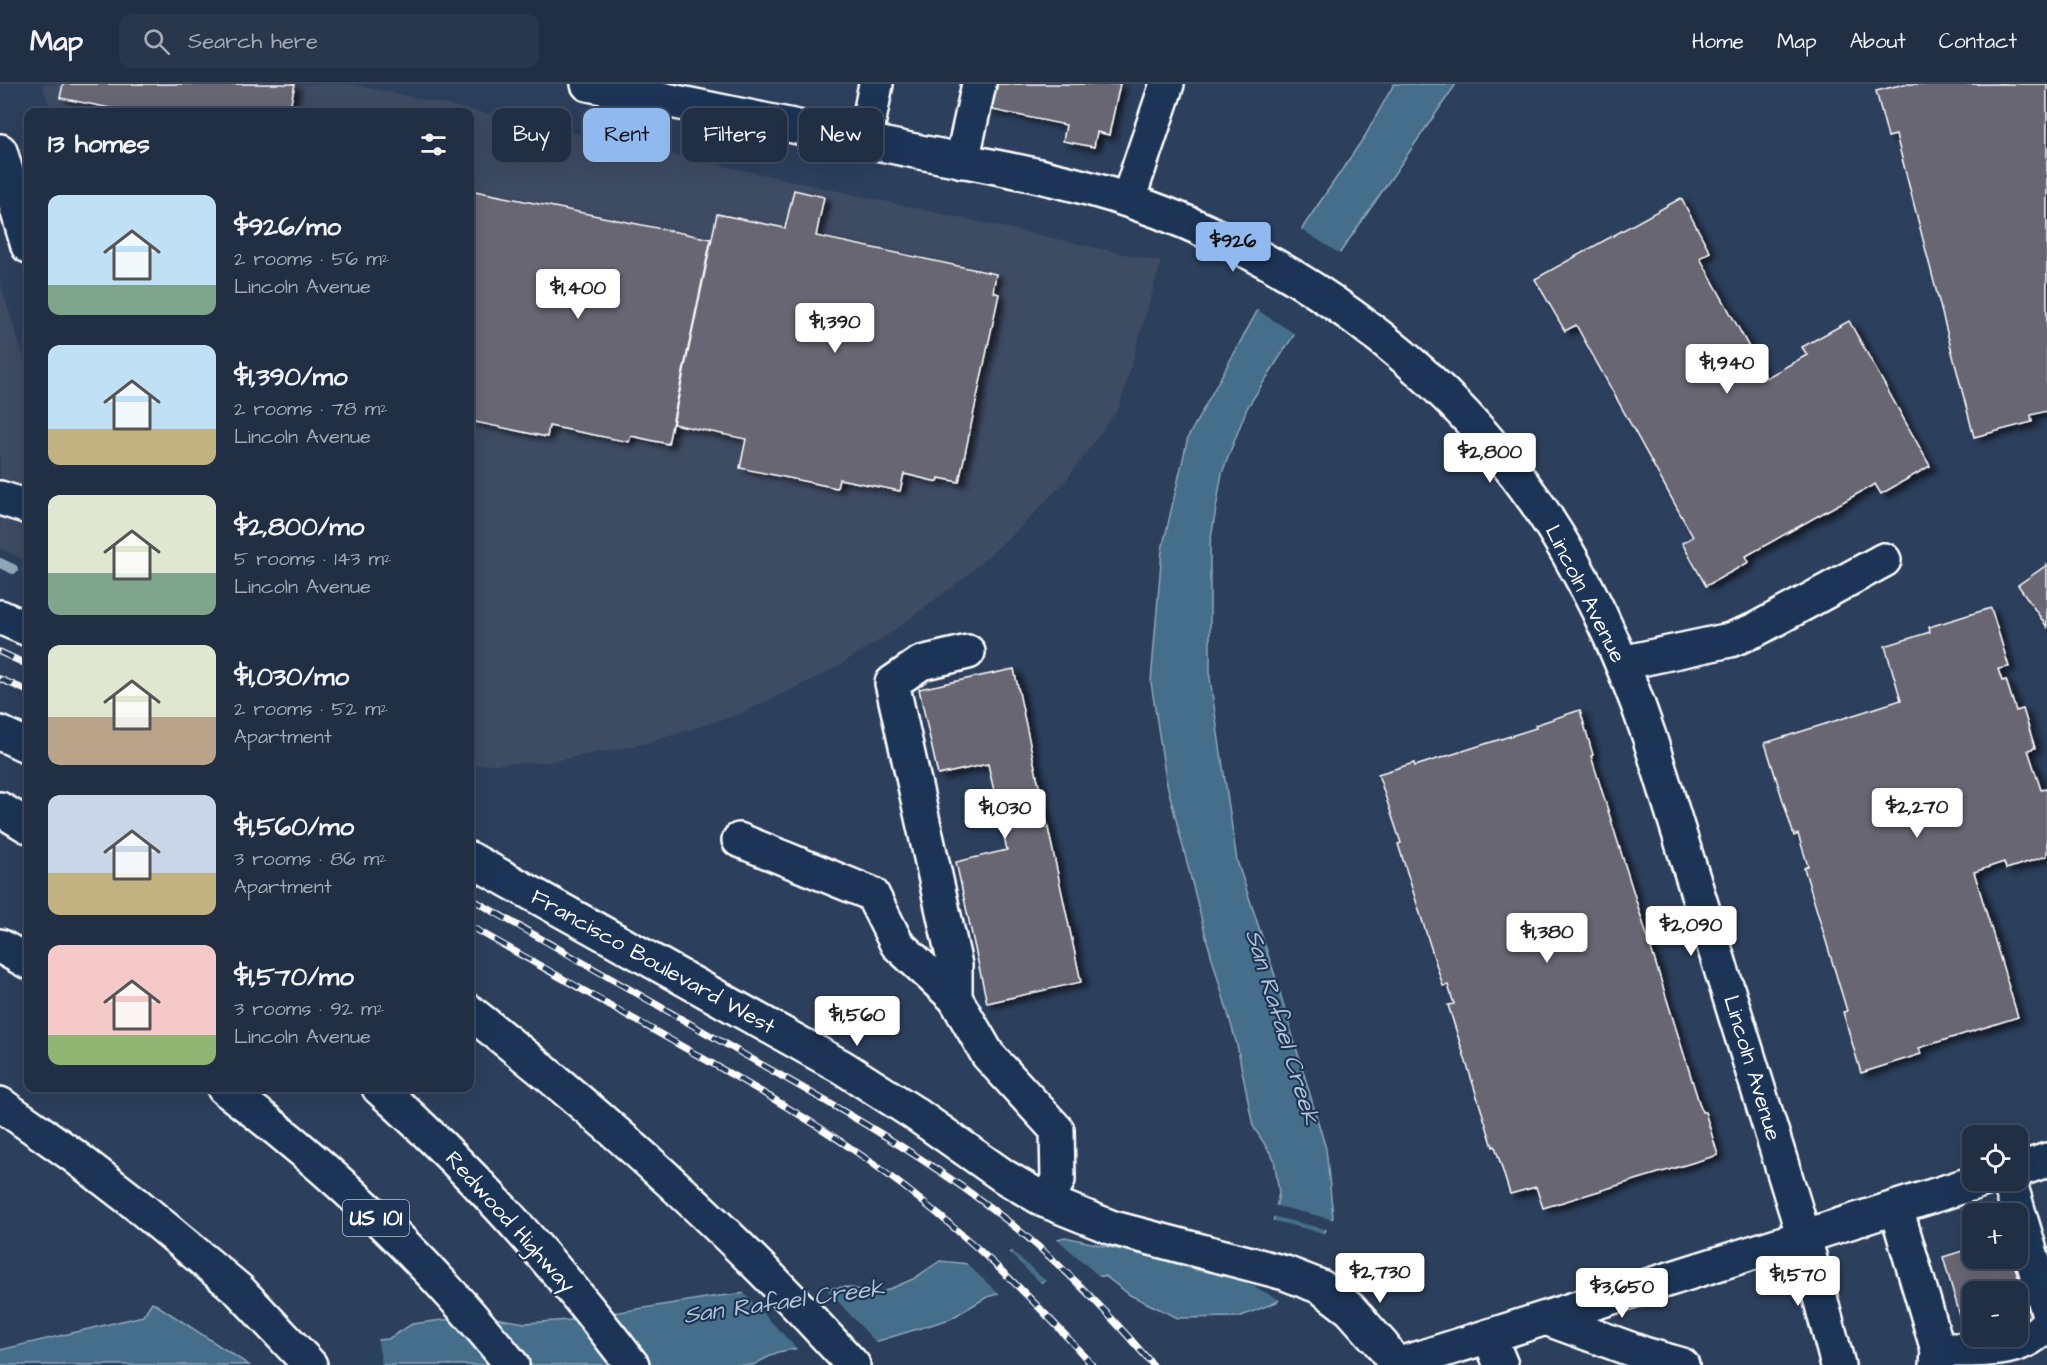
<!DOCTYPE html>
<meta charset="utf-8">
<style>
:root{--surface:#212f45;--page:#29374c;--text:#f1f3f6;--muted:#a2a9b3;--line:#3e4a5e;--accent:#90b9f0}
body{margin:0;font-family:"Architects Daughter",sans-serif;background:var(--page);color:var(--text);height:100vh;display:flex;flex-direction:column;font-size:22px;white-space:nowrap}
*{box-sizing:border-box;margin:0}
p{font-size:20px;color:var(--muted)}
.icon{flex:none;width:33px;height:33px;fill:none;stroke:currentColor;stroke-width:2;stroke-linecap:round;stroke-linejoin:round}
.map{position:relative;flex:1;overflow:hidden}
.details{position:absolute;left:24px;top:24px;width:450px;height:984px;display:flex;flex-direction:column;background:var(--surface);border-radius:12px;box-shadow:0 6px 24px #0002,0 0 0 2px var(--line)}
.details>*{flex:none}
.hud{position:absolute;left:492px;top:24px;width:570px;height:54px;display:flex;gap:12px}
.tools{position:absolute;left:1962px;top:1041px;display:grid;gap:12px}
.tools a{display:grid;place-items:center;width:66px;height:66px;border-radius:12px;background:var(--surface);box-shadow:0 6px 24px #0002,0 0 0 2px var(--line);font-size:30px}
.price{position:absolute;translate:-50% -51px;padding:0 14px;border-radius:6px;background:#fff;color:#222;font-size:20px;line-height:39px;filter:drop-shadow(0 2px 3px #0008)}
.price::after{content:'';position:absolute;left:50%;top:36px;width:18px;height:14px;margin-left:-9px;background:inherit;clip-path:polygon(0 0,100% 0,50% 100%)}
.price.on{background:var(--accent);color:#111}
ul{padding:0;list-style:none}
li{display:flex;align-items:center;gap:18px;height:150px;padding:0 24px}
li span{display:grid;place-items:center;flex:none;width:168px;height:120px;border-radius:12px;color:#555}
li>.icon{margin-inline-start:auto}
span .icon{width:72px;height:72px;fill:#fffc;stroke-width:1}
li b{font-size:26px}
h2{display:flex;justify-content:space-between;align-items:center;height:72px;padding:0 24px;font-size:26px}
.pill{padding:0 21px;border-radius:12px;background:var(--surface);box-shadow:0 6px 24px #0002,0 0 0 2px var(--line);font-size:21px;line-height:54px}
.pill.on{background:var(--accent);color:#111}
header{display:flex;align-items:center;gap:36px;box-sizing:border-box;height:84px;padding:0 30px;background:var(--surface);border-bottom:2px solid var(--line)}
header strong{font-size:28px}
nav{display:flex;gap:33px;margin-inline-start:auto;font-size:21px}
.search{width:420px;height:54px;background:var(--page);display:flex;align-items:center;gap:15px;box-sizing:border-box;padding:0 21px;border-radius:12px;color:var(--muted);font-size:22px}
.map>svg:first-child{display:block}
.built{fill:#3e4b63}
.water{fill:#446e8b;stroke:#8fa8b9;stroke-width:1.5}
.pier{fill:#2c3f5c}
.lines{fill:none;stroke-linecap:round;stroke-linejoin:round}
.stream{stroke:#8fa8b9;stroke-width:10}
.building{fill:#686672;stroke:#fff;stroke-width:1.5;filter:url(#shadow)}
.minor-casing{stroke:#fff;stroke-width:38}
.major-casing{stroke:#fff;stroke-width:38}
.highway-casing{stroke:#fff;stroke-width:38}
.minor{stroke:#1d3557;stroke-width:33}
.major{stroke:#1d3557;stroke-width:33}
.highway{stroke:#1d3557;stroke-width:33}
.rail-casing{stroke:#fff;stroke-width:7}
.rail{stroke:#1d3557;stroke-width:4.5;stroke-dasharray:14;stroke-linecap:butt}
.labels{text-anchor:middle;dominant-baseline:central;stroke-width:4.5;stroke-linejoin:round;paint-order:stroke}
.shield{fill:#1d3557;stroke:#bbc2cd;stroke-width:1.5}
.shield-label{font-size:21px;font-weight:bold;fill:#fff}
.street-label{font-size:22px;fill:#fff;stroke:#1d3557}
.water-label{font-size:24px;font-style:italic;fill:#b4c5d1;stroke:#1d3557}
</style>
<header>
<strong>Map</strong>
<div class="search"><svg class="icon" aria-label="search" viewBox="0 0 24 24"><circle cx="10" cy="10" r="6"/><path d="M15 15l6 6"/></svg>Search here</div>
<nav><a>Home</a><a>Map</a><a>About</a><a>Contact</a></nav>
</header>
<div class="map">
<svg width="2047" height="1281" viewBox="0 0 2047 1281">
<defs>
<filter id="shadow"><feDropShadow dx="6" dy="4" stdDeviation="3" flood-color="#0009"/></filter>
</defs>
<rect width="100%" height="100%" fill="#2c3f5c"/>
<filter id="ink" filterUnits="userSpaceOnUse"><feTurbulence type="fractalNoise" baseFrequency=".0167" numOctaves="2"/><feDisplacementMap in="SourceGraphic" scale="12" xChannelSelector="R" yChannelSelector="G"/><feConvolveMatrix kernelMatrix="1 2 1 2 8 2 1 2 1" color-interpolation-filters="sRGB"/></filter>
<g filter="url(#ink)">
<g class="built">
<polygon points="42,0 352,0 1161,178 1119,324 1067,395 1025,439 964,494 885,553 828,588 740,630 644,660 548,678 470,681 470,28 51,28"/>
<polygon points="0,198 28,287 28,468 24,476 0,464"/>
</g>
<g class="water">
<polygon points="1394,0 1456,0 1324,192 1294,251 1247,324 1222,389 1210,460 1210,595 1237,777 1275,892 1326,1065 1333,1133 1309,1176 1277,1218 1239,1233 1178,1234 1130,1211 1105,1192 1056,1194 987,1213 950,1235 875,1258 799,1264 778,1268 753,1281 338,1281 357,1274 377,1256 388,1255 412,1240 442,1236 489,1233 525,1239 570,1236 712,1213 755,1208 847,1203 878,1210 913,1195 940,1177 969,1180 1065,1153 1161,1175 1196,1186 1233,1191 1268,1163 1279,1109 1274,1075 1253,1042 1237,961 1206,853 1166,696 1151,598 1162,466 1188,353 1305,140 1365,52"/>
<polygon points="152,1218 249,1281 0,1281 0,1266 143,1232"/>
</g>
<g class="pier">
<polygon points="1299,144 1342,171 1327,194 1297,251 1254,224"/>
<polygon points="1273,1121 1335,1136 1329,1146 1271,1132"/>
<polygon points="1270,1136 1327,1150 1311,1178 1282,1217 1224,1187 1232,1188 1265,1162"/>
<polygon points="1055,1153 1102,1195 1056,1197 1048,1199 1011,1166"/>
<polygon points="1007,1167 1043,1201 1001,1212 964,1177 968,1177"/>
<polygon points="823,1201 877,1260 799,1267 741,1206"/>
<polygon points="375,1254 377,1254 382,1281 335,1281 336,1278 355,1271"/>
</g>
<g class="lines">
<polyline class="stream" points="0,479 13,485"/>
</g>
<g class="building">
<polygon points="63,0 295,0 289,28 130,28 60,14"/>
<polygon points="993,0 1120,0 1109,51 1097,48 1094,63 1063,57 1066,41 988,25"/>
<polygon points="1904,0 2047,0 2047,327 2031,331 2032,338 1974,353 1896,51 1888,53 1876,7"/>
<polygon points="470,106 711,155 668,360 631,352 629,358 549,342 547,353 470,337"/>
<polygon points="794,106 824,113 816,152 996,190 993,208 999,210 959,398 939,394 938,398 904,390 900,407 839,395 837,404 740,384 746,355 673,340 717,130 785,144"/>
<polygon points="1681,114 1710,168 1700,174 1766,294 1807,271 1802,263 1849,237 1930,382 1881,410 1875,400 1746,472 1749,478 1706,502 1682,459 1693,453 1576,241 1565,247 1535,195"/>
<polygon points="2047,481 2047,543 2018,501"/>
<polygon points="1991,524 2009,583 1998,585 2002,597 2006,596 2016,627 2023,625 2035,664 2028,666 2041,706 2047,705 2047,772 2006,785 2004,778 1974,788 2018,933 1919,964 1921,970 1861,989 1843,928 1847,927 1804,784 1808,782 1798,750 1794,752 1765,659 1901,616 1885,562 1930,548 1929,543"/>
<polygon points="1014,585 1081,898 987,919 956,778 1007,766 988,680 938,691 919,605"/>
<polygon points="1580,626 1593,671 1591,672 1702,1028 1705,1028 1718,1071 1543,1124 1536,1103 1510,1110 1495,1062 1493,1063 1448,921 1454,920 1448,901 1443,902 1398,760 1401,759 1378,690 1414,679 1415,682 1536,644 1535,641"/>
<polygon points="1972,1164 1972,1174 2012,1174 2032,1238 2018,1243 2018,1208 1972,1208 1972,1252 1968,1259 1943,1173"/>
</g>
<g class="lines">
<defs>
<g id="minor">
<path d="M 588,0 C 697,22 806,45 915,67 C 987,82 1060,93 1130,117 C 1292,172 1437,277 1536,418 C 1585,490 1621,569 1649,652 L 1804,1153"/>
<polyline points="865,57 876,0"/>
<polyline points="0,67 28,162"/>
<polyline points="962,77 979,0"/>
<polyline points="1128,116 1167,0"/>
<polyline points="0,414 28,423"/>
<polyline points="0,533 28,545"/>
<polyline points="1622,579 1730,556 1755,546 1884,476"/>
<polyline points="739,756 872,810 897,860 955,914 988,971 1057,1046 1058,1096 1046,1117"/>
<polyline points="470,775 842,983 914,1029 1005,1093 1046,1117 1113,1144 1285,1189 1321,1203 1350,1225 1382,1261 1396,1281"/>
<polyline points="955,914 955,881 892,599 921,579 968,568"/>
<polyline points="2009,1096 2047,1224"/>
<polyline points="1896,1124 1938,1266"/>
<polyline points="1548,1235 1644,1270 1682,1281"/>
<polyline points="1489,1252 1501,1281"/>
<path d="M 1937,1281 L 1938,1266 C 1975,1265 2021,1272 2047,1239"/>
</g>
<g id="major">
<polyline points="2018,1086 2047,1076"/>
<polyline points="1804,1153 1838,1281"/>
<polyline points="1397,1281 1983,1096"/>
</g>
<g id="highway">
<polyline points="0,649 28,662"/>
<polyline points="0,725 28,742"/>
<polyline points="0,862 28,878"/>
<path d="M 470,928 C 607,1035 736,1152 853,1281"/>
<path d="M 224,1004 C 331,1084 428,1177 512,1281"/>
<path d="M 379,1004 C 472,1087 556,1181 632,1281"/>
<polyline points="0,1020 74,1072 135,1119 239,1206 310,1281"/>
</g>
</defs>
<use href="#minor" class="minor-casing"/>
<use href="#major" class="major-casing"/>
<use href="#highway" class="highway-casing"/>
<use href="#minor" class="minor"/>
<use href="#major" class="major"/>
<use href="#highway" class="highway"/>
<defs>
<g id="rail">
<polyline points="0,568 28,581"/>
<polyline points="0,595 28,607"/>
<path d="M 470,814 C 565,869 661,923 757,978 C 842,1026 928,1074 1005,1135 C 1060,1178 1108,1228 1153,1281"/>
<path d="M 470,842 C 541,882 612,922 683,963 C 745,998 809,1034 868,1076 C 950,1135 1025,1204 1092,1281"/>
</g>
</defs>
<use href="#rail" class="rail-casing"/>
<use href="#rail" class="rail"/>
</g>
</g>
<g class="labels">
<rect class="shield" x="343" y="1116" width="66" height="36" rx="4.5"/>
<g class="shield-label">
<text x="376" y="1134">US 101</text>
</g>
<g class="street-label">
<text transform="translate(1585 510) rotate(63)">Lincoln Avenue</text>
<text transform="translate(653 878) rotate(29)">Francisco Boulevard West</text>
<text transform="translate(1752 984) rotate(73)">Lincoln Avenue</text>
<text transform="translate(510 1138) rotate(48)">Redwood Highway</text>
</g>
<g class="water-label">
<text transform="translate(1282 943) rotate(73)">San Rafael Creek</text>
<text transform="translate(784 1218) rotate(-8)">San Rafael Creek</text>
</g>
</g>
</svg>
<div class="tools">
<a><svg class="icon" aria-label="locate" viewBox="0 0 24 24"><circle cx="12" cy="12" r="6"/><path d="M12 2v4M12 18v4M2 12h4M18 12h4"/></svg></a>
<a>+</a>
<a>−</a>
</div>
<b class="price on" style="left:1233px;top:189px">$926</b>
<b class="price" style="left:578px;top:236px">$1,400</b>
<b class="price" style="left:835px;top:270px">$1,390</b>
<b class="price" style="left:1727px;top:311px">$1,940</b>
<b class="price" style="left:1490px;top:400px">$2,800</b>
<b class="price" style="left:1917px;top:755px">$2,270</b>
<b class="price" style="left:1005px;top:756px">$1,030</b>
<b class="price" style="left:1691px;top:873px">$2,090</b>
<b class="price" style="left:1547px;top:880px">$1,380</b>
<b class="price" style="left:857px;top:963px">$1,560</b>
<b class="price" style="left:1380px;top:1220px">$2,730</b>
<b class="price" style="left:1798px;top:1223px">$1,570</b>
<b class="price" style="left:1622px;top:1235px">$3,650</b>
<div class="hud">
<a class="pill">Buy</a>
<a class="pill on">Rent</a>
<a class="pill">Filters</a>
<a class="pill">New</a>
</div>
<section class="details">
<h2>13 homes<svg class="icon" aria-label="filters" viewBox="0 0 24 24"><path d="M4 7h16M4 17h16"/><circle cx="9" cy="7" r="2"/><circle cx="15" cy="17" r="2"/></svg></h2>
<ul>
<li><span style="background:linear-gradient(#bfe0f5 75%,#7fa58c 0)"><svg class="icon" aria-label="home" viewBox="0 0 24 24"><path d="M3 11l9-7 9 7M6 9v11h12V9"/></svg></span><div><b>$926/mo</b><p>2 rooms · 56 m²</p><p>Lincoln Avenue</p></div></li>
<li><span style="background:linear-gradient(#bfe0f5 70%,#c2b280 0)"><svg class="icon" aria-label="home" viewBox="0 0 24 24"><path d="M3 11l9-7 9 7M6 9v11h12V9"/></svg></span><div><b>$1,390/mo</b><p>2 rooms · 78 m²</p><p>Lincoln Avenue</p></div></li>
<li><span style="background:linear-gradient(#dfe7d0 65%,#7fa58c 0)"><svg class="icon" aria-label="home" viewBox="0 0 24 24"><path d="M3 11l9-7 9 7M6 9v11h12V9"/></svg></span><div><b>$2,800/mo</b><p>5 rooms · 143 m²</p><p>Lincoln Avenue</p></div></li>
<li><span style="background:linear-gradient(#dfe7d0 60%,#b9a48a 0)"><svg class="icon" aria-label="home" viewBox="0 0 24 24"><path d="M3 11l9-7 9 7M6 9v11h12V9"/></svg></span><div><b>$1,030/mo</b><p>2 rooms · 52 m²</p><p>Apartment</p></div></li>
<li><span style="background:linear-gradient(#c9d6e8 65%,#c2b280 0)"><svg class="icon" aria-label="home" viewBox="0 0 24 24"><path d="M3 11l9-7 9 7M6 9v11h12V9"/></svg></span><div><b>$1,560/mo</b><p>3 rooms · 86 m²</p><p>Apartment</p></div></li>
<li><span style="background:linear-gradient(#f6c9c9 75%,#8fb573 0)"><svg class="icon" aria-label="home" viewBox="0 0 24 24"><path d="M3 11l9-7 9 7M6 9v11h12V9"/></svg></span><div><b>$1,570/mo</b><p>3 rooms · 92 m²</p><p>Lincoln Avenue</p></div></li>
</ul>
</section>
</div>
